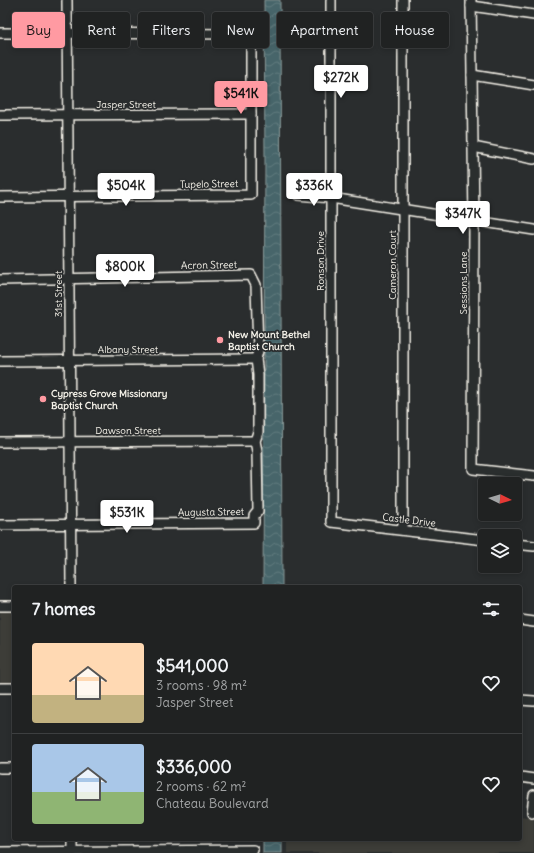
<!DOCTYPE html>
<meta charset="utf-8">
<style>
:root{--surface:#202222;--page:#282a2a;--text:#f1f3f6;--muted:#a2a4a5;--line:#3d3f40;--accent:#ff9aa2}
body{margin:0;font-family:Delius,sans-serif;background:var(--page);color:var(--text);height:100vh;display:flex;flex-direction:column;font-size:15px;white-space:nowrap}
*{box-sizing:border-box;margin:0}
p{font-size:13px;color:var(--muted)}
.icon{flex:none;width:22px;height:22px;fill:none;stroke:currentColor;stroke-width:2;stroke-linecap:round;stroke-linejoin:round}
.map{position:relative;flex:1;overflow:hidden}
.sheet{position:absolute;left:12px;top:585px;width:510px;height:256px;display:flex;flex-direction:column;background:var(--surface);border-radius:4px;box-shadow:0 2px 6px #0003,0 0 0 1px var(--line)}
.sheet>*{flex:none}
.banner{position:absolute;left:12px;top:12px;width:510px;height:36px;display:flex;gap:8px}
.needle{width:26px;rotate:95deg}
.tools{position:absolute;left:478px;top:477px;display:grid;gap:8px}
.tools a{display:grid;place-items:center;width:44px;height:44px;border-radius:4px;background:var(--surface);box-shadow:0 2px 6px #0003,0 0 0 1px var(--line);font-size:20px}
.price{position:absolute;translate:-50% -34px;padding:0 9px;border-radius:4px;background:#fff;color:#222;font-size:13px;line-height:26px;filter:drop-shadow(0 1px 2px #0008)}
.price::after{content:'';position:absolute;left:50%;top:24px;width:12px;height:9px;margin-left:-6px;background:inherit;clip-path:polygon(0 0,100% 0,50% 100%)}
.price.current{background:var(--accent);color:#111}
ul{padding:0;list-style:none}
li{display:flex;align-items:center;gap:12px;height:100px;padding:0 20px}
li+li{border-top:1px solid var(--line)}
li span{display:grid;place-items:center;flex:none;width:112px;height:80px;border-radius:4px;color:#555}
li>.icon{margin-inline-start:auto}
span .icon{width:48px;height:48px;fill:#fffc;stroke-width:1}
li b{font-size:17px}
h2{display:flex;justify-content:space-between;align-items:center;height:48px;padding:0 20px;font-size:17px}
.tag{padding:0 14px;border-radius:4px;background:var(--surface);box-shadow:0 2px 6px #0003,0 0 0 1px var(--line);font-size:14px;line-height:36px}
.tag.current{background:var(--accent);color:#111}
.map>svg:first-child{display:block}
.built{fill:#3e3e39}
.water{fill:url(#water-waves);stroke:#8c9d9c}
.lines{fill:none;stroke-linecap:round;stroke-linejoin:round}
.minor-casing{stroke:#f4f1e8;stroke-width:12}
.minor{stroke:#2a2d2e;stroke-width:9}
.poi-dot{fill:#ff9aa2;stroke:#2a2d2e;stroke-width:1.5}
.labels{text-anchor:middle;dominant-baseline:central;stroke-width:3.5;stroke-linejoin:round;paint-order:stroke}
.street-label{font-size:10px;fill:#f4f1e8;stroke:#2a2d2e}
.poi-label{font-size:10px;font-weight:bold;fill:#f4f1e8;stroke:#2a2d2e;text-anchor:start}
</style>
<div class="map">
<svg width="534" height="853" viewBox="0 0 534 853">
<defs>
<pattern id="water-waves" width="16" height="10" patternUnits="userSpaceOnUse"><rect width="16" height="10" fill="#47656a"/><path d="M0 5q4-4 8 0t8 0" fill="none" stroke="#627c7f"/></pattern>
</defs>
<rect width="100%" height="100%" fill="#2a2d2e"/>
<filter id="ink" filterUnits="userSpaceOnUse"><feTurbulence type="fractalNoise" baseFrequency=".025" numOctaves="2"/><feDisplacementMap in="SourceGraphic" scale="8" xChannelSelector="R" yChannelSelector="G"/><feConvolveMatrix kernelMatrix="1 2 1 2 8 2 1 2 1" color-interpolation-filters="sRGB"/></filter>
<g filter="url(#ink)">
<g class="built">
<rect x="0" y="609" width="14" height="73"/>
<polygon points="520,816 534,818 534,853 287,853 287,839 520,839"/>
</g>
<g class="water">
<polygon points="264,0 280,0 282,587 263,587 265,158"/>
<rect x="263" y="839" width="19" height="14"/>
</g>
<g class="lines">
<defs>
<g id="minor">
<polyline points="67,0 71,587"/>
<polyline points="331,0 331,522 485,540"/>
<polyline points="471,0 474,221 473,469 534,476"/>
<polyline points="471,6 534,15"/>
<polyline points="0,33 251,34 251,195 0,197"/>
<polyline points="472,75 534,85"/>
<polyline points="0,115 251,114"/>
<polyline points="473,147 534,159"/>
<polyline points="298,195 331,198 534,230"/>
<polyline points="0,280 251,275 256,285 258,351 256,359 258,375 258,432 255,441 257,451 258,511 254,516 254,523 0,525"/>
<polyline points="0,361 256,359"/>
<polyline points="0,442 255,441"/>
<polyline points="403,530 403,0"/>
<polyline points="515,544 534,546"/>
<polyline points="0,606 14,606"/>
<polyline points="520,620 534,622"/>
<polyline points="0,688 14,688"/>
<polyline points="520,700 534,701"/>
<polyline points="0,768 14,768"/>
<polyline points="520,777 534,779"/>
<polyline points="532,812 534,795"/>
<polyline points="72,839 72,853"/>
<polyline points="0,852 253,850"/>
</g>
</defs>
<use href="#minor" class="minor-casing"/>
<use href="#minor" class="minor"/>
</g>
</g>
<g class="poi-dot">
<circle cx="220" cy="340" r="4"/>
<circle cx="43" cy="399" r="4"/>
</g>
<g class="labels">
<g class="street-label">
<text x="126" y="104">Jasper Street</text>
<text transform="translate(209 184) rotate(-1)">Tupelo Street</text>
<text transform="translate(320 261) rotate(-90)">Ronson Drive</text>
<text transform="translate(209 265) rotate(-1)">Acron Street</text>
<text transform="translate(392 265) rotate(-90)">Cameron Court</text>
<text transform="translate(463 283) rotate(-90)">Sessions Lane</text>
<text transform="translate(58 294) rotate(-90)">31st Street</text>
<text x="128" y="349">Albany Street</text>
<text x="128" y="430">Dawson Street</text>
<text transform="translate(211 512) rotate(-1)">Augusta Street</text>
<text transform="translate(409 520) rotate(7)">Castle Drive</text>
</g>
<g class="poi-label">
<text x="228" y="334">New Mount Bethel<tspan x="228" dy="12">Baptist Church</tspan></text>
<text x="51" y="393">Cypress Grove Missionary<tspan x="51" dy="12">Baptist Church</tspan></text>
</g>
</g>
</svg>
<div class="tools">
<a><svg class="needle" viewBox="-14 -14 28 28"><path d="M0-13l5 13h-10z" fill="#e53935"/><path d="M0 13l5-13h-10z" fill="#a2a4a5"/></svg></a>
<a><svg class="icon" aria-label="layers" viewBox="0 0 24 24"><path d="M12 4l9 5-9 5-9-5zM3 14l9 5 9-5"/></svg></a>
</div>
<b class="price" style="left:341px;top:99px">$272K</b>
<b class="price current" style="left:241px;top:115px">$541K</b>
<b class="price" style="left:126px;top:207px">$504K</b>
<b class="price" style="left:314px;top:207px">$336K</b>
<b class="price" style="left:463px;top:235px">$347K</b>
<b class="price" style="left:125px;top:288px">$800K</b>
<b class="price" style="left:127px;top:534px">$531K</b>
<div class="banner">
<a class="tag current">Buy</a>
<a class="tag">Rent</a>
<a class="tag">Filters</a>
<a class="tag">New</a>
<a class="tag">Apartment</a>
<a class="tag">House</a>
</div>
<section class="sheet">
<h2>7 homes<svg class="icon" aria-label="filters" viewBox="0 0 24 24"><path d="M4 7h16M4 17h16"/><circle cx="9" cy="7" r="2"/><circle cx="15" cy="17" r="2"/></svg></h2>
<ul>
<li><span style="background:linear-gradient(#ffd9b3 65%,#c2b280 0)"><svg class="icon" aria-label="home" viewBox="0 0 24 24"><path d="M3 11l9-7 9 7M6 9v11h12V9"/></svg></span><div><b>$541,000</b><p>3 rooms · 98 m²</p><p>Jasper Street</p></div><svg class="icon" aria-label="heart" viewBox="0 0 24 24"><path d="M12 20l-8-8c-3-5 5-10 8-4 3-6 11-1 8 4z"/></svg></li>
<li><span style="background:linear-gradient(#a9c7e8 60%,#8fb573 0)"><svg class="icon" aria-label="home" viewBox="0 0 24 24"><path d="M3 11l9-7 9 7M6 9v11h12V9"/></svg></span><div><b>$336,000</b><p>2 rooms · 62 m²</p><p>Chateau Boulevard</p></div><svg class="icon" aria-label="heart" viewBox="0 0 24 24"><path d="M12 20l-8-8c-3-5 5-10 8-4 3-6 11-1 8 4z"/></svg></li>
</ul>
</section>
</div>
